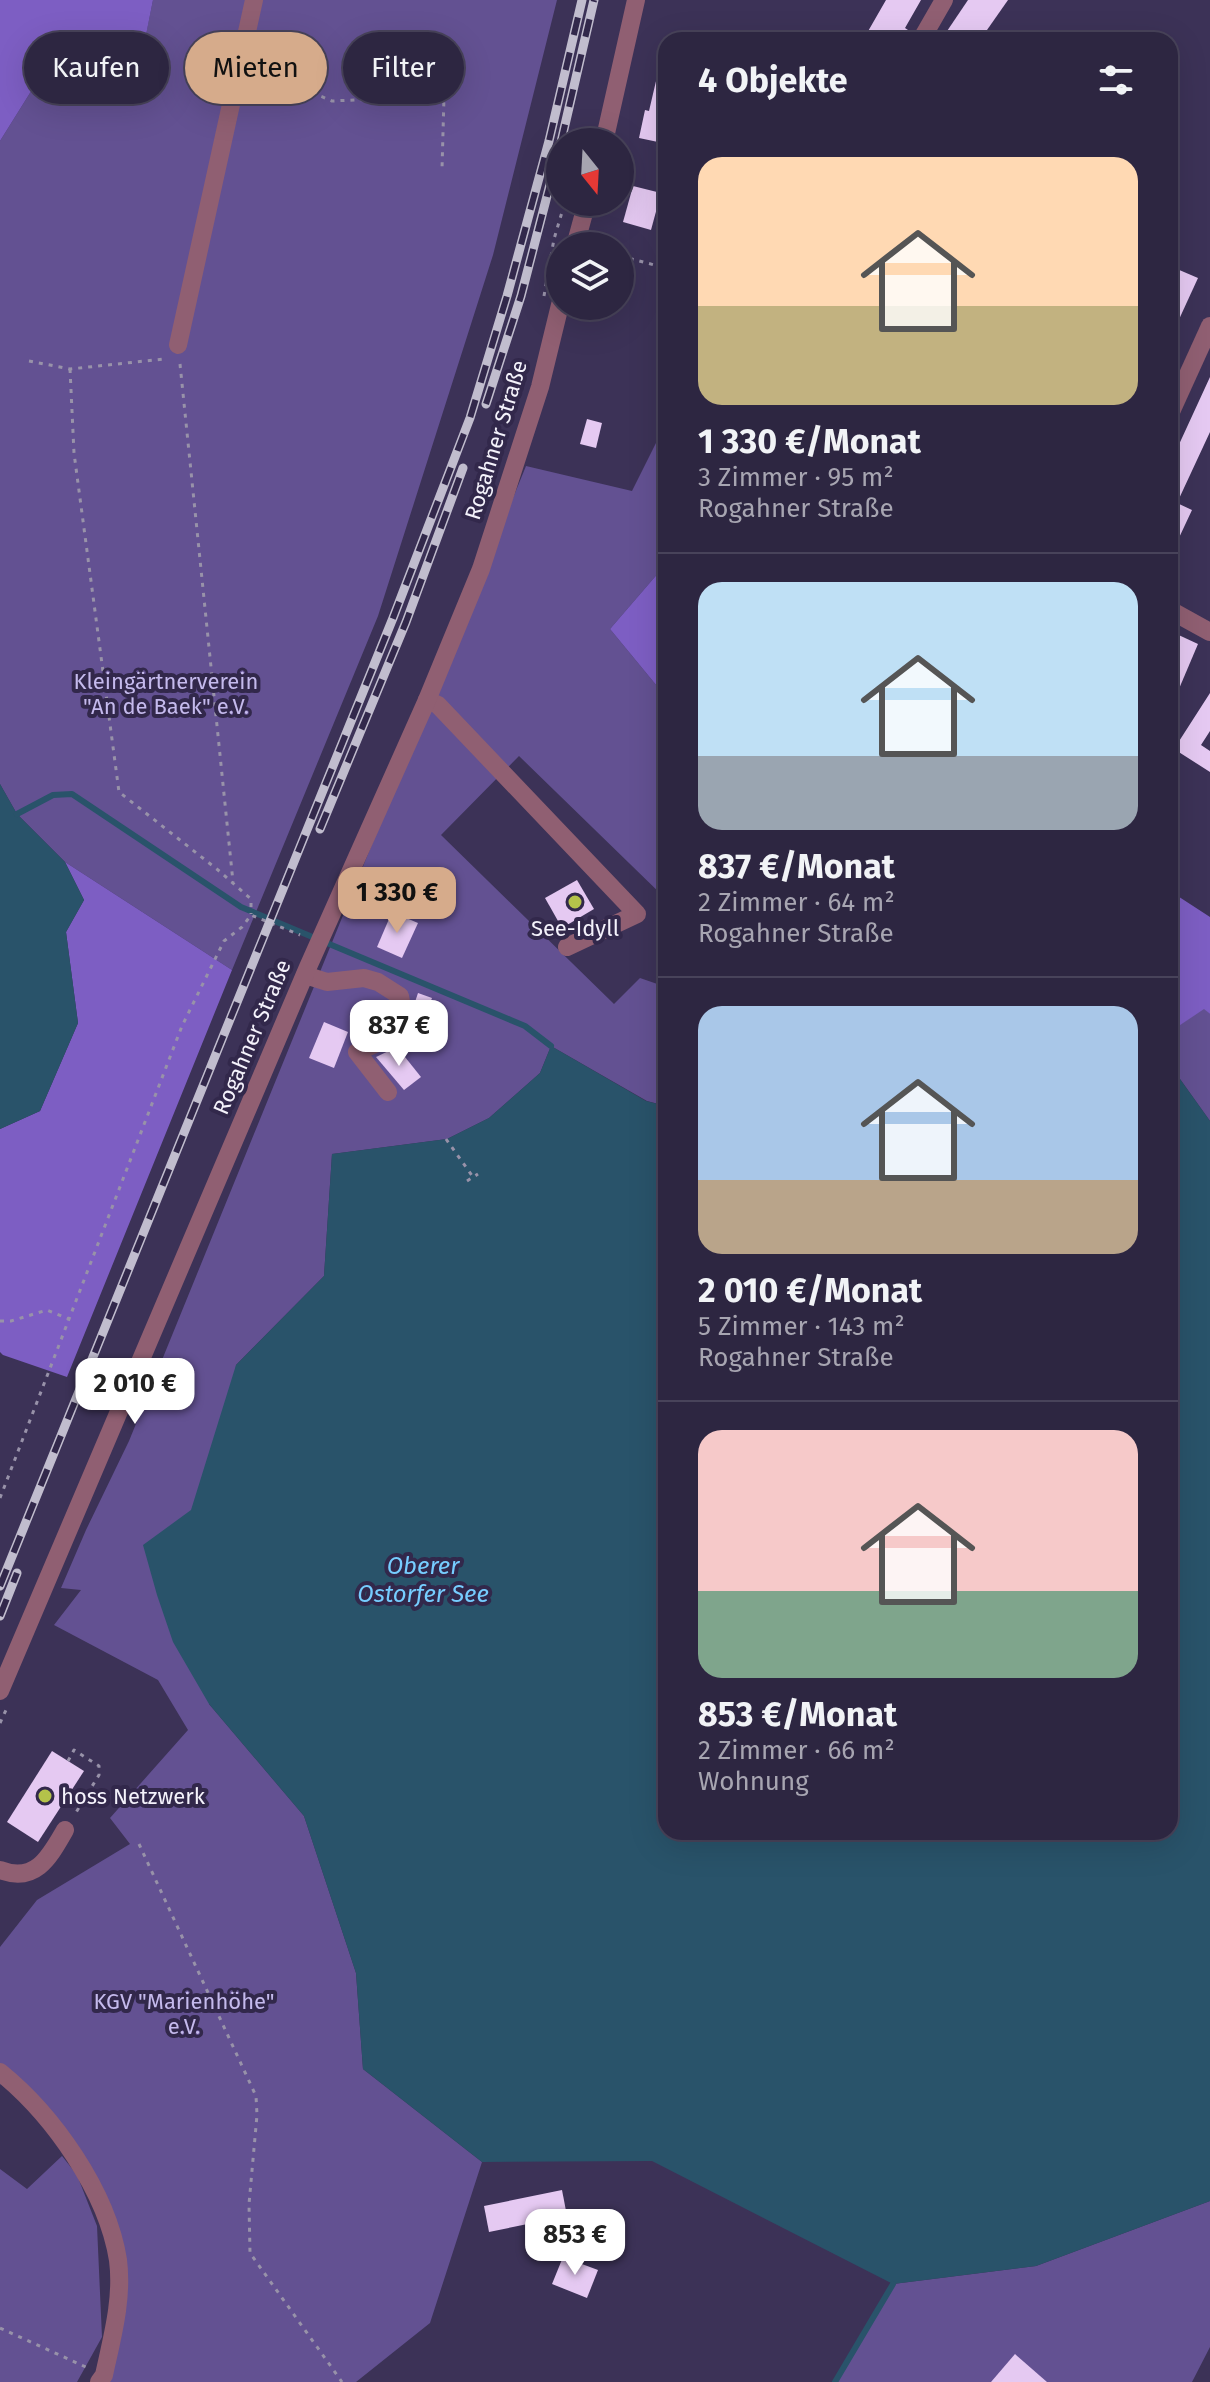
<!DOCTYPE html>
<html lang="de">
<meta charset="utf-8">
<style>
:root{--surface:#2d2641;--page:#352e48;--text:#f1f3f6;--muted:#a7a5b1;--line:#48435a;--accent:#d6ab8b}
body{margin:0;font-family:"Fira Sans",sans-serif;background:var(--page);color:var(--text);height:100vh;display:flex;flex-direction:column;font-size:30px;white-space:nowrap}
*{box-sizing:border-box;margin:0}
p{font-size:26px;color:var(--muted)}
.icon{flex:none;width:44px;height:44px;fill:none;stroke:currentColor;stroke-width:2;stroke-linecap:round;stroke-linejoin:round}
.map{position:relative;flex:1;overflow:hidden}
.details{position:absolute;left:658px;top:32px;width:520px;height:1808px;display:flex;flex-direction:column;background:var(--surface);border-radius:24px;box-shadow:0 8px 32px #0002,0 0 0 2px var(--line)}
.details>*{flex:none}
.top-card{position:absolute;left:24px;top:32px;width:514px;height:72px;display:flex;gap:16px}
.needle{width:52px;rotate:162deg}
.fabs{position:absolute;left:546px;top:128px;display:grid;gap:16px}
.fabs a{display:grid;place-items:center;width:88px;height:88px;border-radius:50%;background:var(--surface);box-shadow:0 8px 32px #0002,0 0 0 2px var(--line);font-size:40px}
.price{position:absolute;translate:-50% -68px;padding:0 18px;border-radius:16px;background:#fff;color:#222;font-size:26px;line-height:52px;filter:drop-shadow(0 2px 4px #0008)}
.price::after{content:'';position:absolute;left:50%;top:48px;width:24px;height:18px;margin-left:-12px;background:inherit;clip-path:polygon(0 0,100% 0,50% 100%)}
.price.active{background:var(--accent);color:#111}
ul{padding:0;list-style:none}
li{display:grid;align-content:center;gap:16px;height:424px;padding:0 40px}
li+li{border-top:2px solid var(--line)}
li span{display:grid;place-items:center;height:248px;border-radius:24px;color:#555}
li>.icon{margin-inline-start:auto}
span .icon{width:144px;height:144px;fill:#fffc;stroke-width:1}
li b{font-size:34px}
h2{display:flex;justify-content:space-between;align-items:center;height:96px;padding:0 40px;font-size:34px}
.chip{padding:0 28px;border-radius:36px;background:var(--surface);box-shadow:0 8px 32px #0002,0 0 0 2px var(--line);font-size:28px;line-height:72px}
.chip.active{background:var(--accent);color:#111}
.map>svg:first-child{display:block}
.green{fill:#635192}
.forest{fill:#7d5ec3}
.water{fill:#29536a}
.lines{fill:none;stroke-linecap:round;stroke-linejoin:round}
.stream{stroke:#29536a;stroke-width:6}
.building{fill:#e5c9f2}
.path{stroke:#9892a9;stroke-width:3;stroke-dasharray:4 6;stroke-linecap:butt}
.minor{stroke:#905f72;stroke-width:18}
.rail-casing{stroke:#c1bdce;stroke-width:9}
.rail{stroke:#32284b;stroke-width:6;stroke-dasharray:18;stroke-linecap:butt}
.poi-dot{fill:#b4c24a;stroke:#32284b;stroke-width:3}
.labels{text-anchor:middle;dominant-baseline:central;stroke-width:8;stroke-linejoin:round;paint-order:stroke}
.street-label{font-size:22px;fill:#f4f2fb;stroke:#32284b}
.park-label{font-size:22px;fill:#c5baed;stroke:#32284b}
.poi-label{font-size:22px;fill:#f4f2fb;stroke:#32284b}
.water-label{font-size:24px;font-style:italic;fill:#76cdff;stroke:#32284b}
</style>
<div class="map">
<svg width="1210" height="2382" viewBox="0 0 1210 2382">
<rect width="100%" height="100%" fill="#3c3257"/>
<g class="green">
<polygon points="153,0 557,0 493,255 378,616 232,970 65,862 17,814 0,784 0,141 60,45 143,49"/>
<polygon points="664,427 666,430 666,564 610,629 666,697 666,899 519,756 441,835 614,1004 640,978 666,987 666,1106 647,1101 551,1046 540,1073 489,1118 447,1139 332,1154 324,1276 236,1365 209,1704 304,1816 356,1973 363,2069 482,2162 430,2323 356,2382 99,2382 118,2261 74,2154 5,2077 0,2085 0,1947 37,1900 130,1844 110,1818 188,1730 158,1680 54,1625 81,1590 61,1588 86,1530 129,1441 526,466 632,491"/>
<polygon points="1204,1008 1210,1014 1210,1121 1170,1065 1170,1032"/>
<polygon points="62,2156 77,2175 97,2226 102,2337 77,2382 0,2382 0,2169 27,2189"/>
<polygon points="1210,2201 1210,2347 1192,2382 835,2382 893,2284 1036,2266"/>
</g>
<g class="forest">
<polygon points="0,0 153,0 143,50 60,45 0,141"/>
<polygon points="666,564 666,697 610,629"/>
<polygon points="65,862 232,970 67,1377 3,1355 0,1352 0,1129 40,1111 78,1023 66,932 84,900"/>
<polygon points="1170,891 1210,917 1210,1014 1204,1009 1170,1032"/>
</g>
<g class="water">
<polygon points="0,784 17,814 65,862 84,900 66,932 78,1023 40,1111 0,1129"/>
<polygon points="551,1046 646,1101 666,1106 666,1832 1170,1832 1170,1065 1210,1121 1210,2201 1036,2266 893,2284 652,2161 482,2162 363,2069 356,1973 304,1816 209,1704 173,1642 157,1595 143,1545 191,1510 236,1365 324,1276 332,1154 447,1139 489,1118 540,1073"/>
</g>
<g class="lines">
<g class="stream">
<polyline points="17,814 53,795 72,794 241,907 525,1026 551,1046"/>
<polyline points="835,2382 893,2284"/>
</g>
</g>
<g class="building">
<polygon points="886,0 921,0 905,28 908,30 903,40 863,40"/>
<polygon points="968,0 1008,0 980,40 941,40"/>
<polygon points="660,64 666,65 666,129 661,127 658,142 639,138 645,110 649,111"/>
<polygon points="633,186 661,193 651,230 623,222"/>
<polygon points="1170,266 1198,278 1170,339"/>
<polygon points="1210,377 1210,432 1177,503 1192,510 1170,557 1170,464"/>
<polygon points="587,419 602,423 596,448 580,444"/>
<polygon points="1170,631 1198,644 1170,710"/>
<polygon points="1210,693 1210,731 1201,745 1210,751 1210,772 1174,749"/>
<polygon points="577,880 594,909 562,928 545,898"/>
<polygon points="392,912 418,923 402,958 377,947"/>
<polygon points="418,993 432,998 427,1011 439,1015 425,1048 406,1040 414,1017 414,1005"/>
<polygon points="324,1022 348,1032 334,1068 309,1058"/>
<polygon points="397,1047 421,1077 404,1090 376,1057"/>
<polygon points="52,1751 84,1771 38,1842 7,1822"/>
<polygon points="562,2190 567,2216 489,2232 484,2206"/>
<polygon points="563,2257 598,2270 587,2298 552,2284"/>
<polygon points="1015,2354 1047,2382 991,2382"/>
</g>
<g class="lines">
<g class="path">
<polyline points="257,69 332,101 444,96 442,169"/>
<polyline points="620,256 666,268"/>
<polyline points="544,296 554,239 565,202"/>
<polyline points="29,361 70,369 164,359"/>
<polyline points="180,364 233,882"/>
<polyline points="70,369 74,453 119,792 218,870 251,899 251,914"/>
<polyline points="446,1139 473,1177"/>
<polyline points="467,1181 478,1174"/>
<polyline points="0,1321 11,1321 47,1310 69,1319"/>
<polyline points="0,1498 182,1026 224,941 242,927 251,915 300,935"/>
<polyline points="0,1723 6,1710"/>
<polyline points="68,1761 74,1750 99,1766 99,1775 75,1814"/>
<polyline points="139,1844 256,2096 257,2115 249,2204 250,2253 342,2382"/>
<polyline points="0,2328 88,2368"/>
</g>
<g class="minor">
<polyline points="921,40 944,0"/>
<polyline points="604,142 636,0"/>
<polyline points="575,246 587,202"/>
<polyline points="178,345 254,0"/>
<polyline points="1170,414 1210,326"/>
<polyline points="1170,610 1210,632"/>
<polyline points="427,700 438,705 637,914 567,947"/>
<polyline points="305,975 327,982 364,978 378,982 400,996 403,1013 395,1035 357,1052 388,1092"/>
<polyline points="0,1691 308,967 427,700 481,569 540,387 560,305"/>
<path d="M 0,1870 C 36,1884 50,1856 65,1830"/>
<path d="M 0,2072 C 53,2115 107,2191 118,2260 C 123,2299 112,2338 104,2375 L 99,2382"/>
</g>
<defs>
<g id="rail">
<polyline points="561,142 594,0"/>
<polyline points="486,404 521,296 560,146"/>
<polyline points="320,829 406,622 463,468"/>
<polyline points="0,1586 393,618 470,418 507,296 549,141 582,0"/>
<polyline points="0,1616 17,1573"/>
</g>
</defs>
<use href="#rail" class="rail-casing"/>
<use href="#rail" class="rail"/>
</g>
<g class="poi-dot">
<circle cx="575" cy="902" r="8"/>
<circle cx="45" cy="1796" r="8"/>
</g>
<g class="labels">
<g class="street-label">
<text transform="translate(496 440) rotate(-73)">Rogahner Straße</text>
<text transform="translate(252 1037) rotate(-67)">Rogahner Straße</text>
</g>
<g class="park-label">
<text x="166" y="681">Kleingärtnerverein<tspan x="166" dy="25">"An de Baek" e.V.</tspan></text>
<text x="184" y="2001">KGV "Marienhöhe"<tspan x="184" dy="25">e.V.</tspan></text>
</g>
<g class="poi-label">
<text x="575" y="928">See-Idyll</text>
<text x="61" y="1796" text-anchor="start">hoss Netzwerk</text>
</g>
<g class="water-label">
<text x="423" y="1566">Oberer<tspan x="423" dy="28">Ostorfer See</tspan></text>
</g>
</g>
</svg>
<div class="fabs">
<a><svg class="needle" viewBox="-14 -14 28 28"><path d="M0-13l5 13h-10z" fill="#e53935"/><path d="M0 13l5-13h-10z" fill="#a7a5b1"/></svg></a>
<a><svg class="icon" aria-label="layers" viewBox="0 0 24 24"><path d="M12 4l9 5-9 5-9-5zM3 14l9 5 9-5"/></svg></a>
</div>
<b class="price active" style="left:397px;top:935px">1 330 €</b>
<b class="price" style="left:399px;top:1068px">837 €</b>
<b class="price" style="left:135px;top:1426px">2 010 €</b>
<b class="price" style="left:575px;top:2277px">853 €</b>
<div class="top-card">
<a class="chip">Kaufen</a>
<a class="chip active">Mieten</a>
<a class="chip">Filter</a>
</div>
<section class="details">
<h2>4 Objekte<svg class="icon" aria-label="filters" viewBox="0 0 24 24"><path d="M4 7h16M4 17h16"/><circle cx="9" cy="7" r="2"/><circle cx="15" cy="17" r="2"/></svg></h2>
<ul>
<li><span style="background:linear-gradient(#ffd9b3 60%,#c2b280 0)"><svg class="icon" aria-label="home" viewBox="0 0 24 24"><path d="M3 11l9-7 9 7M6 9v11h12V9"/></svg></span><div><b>1 330 €/Monat</b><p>3 Zimmer · 95 m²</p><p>Rogahner Straße</p></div></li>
<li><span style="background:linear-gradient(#bfe0f5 70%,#9aa5b1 0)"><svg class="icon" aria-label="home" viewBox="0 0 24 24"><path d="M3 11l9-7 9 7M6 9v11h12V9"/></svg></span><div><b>837 €/Monat</b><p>2 Zimmer · 64 m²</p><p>Rogahner Straße</p></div></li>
<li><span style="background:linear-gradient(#a9c7e8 70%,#b9a48a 0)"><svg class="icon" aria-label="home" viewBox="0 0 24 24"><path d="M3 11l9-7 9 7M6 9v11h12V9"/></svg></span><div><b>2 010 €/Monat</b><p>5 Zimmer · 143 m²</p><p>Rogahner Straße</p></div></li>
<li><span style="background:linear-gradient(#f6c9c9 65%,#7fa58c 0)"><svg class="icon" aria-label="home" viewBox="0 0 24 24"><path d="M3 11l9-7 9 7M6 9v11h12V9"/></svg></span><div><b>853 €/Monat</b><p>2 Zimmer · 66 m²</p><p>Wohnung</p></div></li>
</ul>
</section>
</div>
